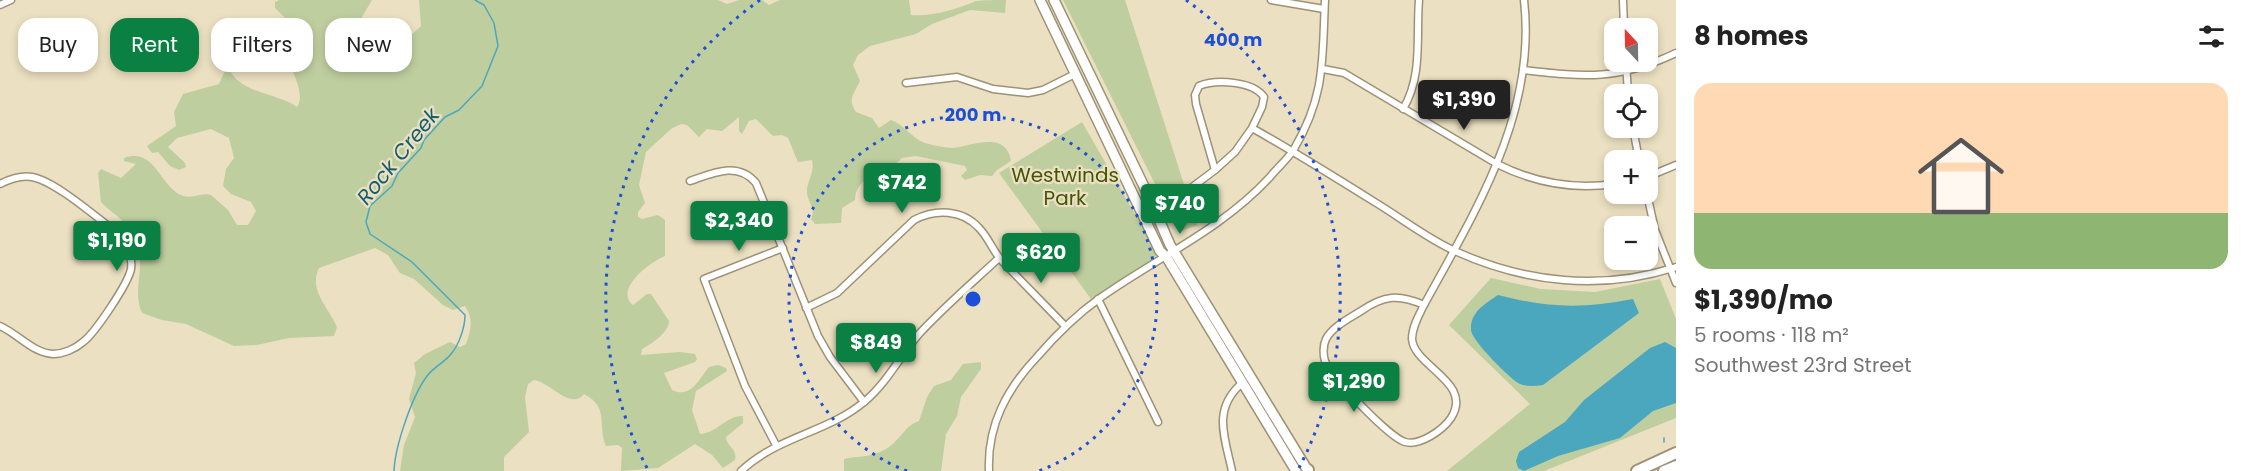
<!DOCTYPE html>
<meta charset="utf-8">
<style>
:root{--surface:#fff;--page:#f6f6f6;--text:#222;--muted:#767676;--line:#e0e0e0;--accent:#0b8043}
body{margin:0;font-family:Poppins,sans-serif;background:var(--page);color:var(--text);height:100vh;display:flex;flex-direction:column;font-size:22px;white-space:nowrap}
*{box-sizing:border-box;margin:0}
p{font-size:20px;color:var(--muted)}
.icon{flex:none;width:33px;height:33px;fill:none;stroke:currentColor;stroke-width:2;stroke-linecap:round;stroke-linejoin:round}
.map{position:relative;flex:1;overflow:hidden}
.panel{display:flex;flex-direction:column;background:var(--surface);width:570px}
.panel>*{flex:none}
.banner{position:absolute;left:18px;top:18px;width:570px;height:54px;display:flex;gap:12px}
.needle{width:39px;rotate:338deg}
.tools{position:absolute;left:1604px;top:18px;display:grid;gap:12px}
.tools a{display:grid;place-items:center;width:54px;height:54px;border-radius:12px;background:var(--surface);box-shadow:0 3px 9px #0003;font-size:30px}
.price{position:absolute;translate:-50% -51px;padding:0 14px;border-radius:6px;background:var(--accent);color:#fff;font-size:20px;line-height:39px;filter:drop-shadow(0 2px 3px #0008)}
.price::after{content:'';position:absolute;left:50%;top:36px;width:18px;height:14px;margin-left:-9px;background:inherit;clip-path:polygon(0 0,100% 0,50% 100%)}
.price.active{background:#222;color:#fff}
ul{padding:0;list-style:none}
li{display:grid;align-content:center;gap:12px;height:318px;padding:0 18px}
li+li{border-top:2px solid var(--line)}
li span{display:grid;place-items:center;height:186px;border-radius:18px;color:#555}
li>.icon{margin-inline-start:auto}
span .icon{width:108px;height:108px;fill:#fffc;stroke-width:1}
li b{font-size:26px}
h2{display:flex;justify-content:space-between;align-items:center;height:72px;padding:0 18px;font-size:26px}
.pill{padding:0 21px;border-radius:18px;background:var(--surface);box-shadow:0 3px 9px #0003;font-size:21px;line-height:54px}
.pill.active{background:var(--accent);color:#fff}
main{display:flex;flex:1;min-height:0}
.map>svg:first-child{display:block}
.green{fill:#bfce9f}
.water{fill:#4ba7be}
.lines{fill:none;stroke-linecap:round;stroke-linejoin:round}
.stream{stroke:#4ba7be;stroke-width:1.5}
.minor-casing{stroke:#9d9276;stroke-width:9}
.secondary-casing{stroke:#9d9276;stroke-width:12}
.primary-casing{stroke:#9d9276;stroke-width:14}
.minor{stroke:#fff;stroke-width:6}
.secondary{stroke:#fff;stroke-width:9}
.primary{stroke:#fff;stroke-width:10}
.ring{fill:none;stroke:#1d4ed8;stroke-width:3;stroke-dasharray:3 6}
.labels{text-anchor:middle;dominant-baseline:central;stroke-width:4.5;stroke-linejoin:round;paint-order:stroke}
.park-label{font-size:20px;fill:#455506;stroke:#ebe0c1}
.water-label{font-size:21px;font-style:italic;fill:#135e6f;stroke:#ebe0c1}
.centre{fill:#1d4ed8;stroke:#ebe0c1;stroke-width:3}
.ring-label{font-size:18px;text-anchor:middle;font-weight:bold;fill:#1d4ed8;stroke:#ebe0c1;stroke-width:4.5;stroke-linejoin:round;paint-order:stroke}
</style>
<main>
<div class="map">
<svg width="1676" height="471" viewBox="0 0 1676 471">
<rect width="100%" height="100%" fill="#ebe0c1"/>
<g class="green">
<path d="M 279,0 L 372,0 L 362,17 L 362,26 L 371,36 L 392,49 L 400,45 L 421,26 L 419,0 L 718,0 L 727,4 L 739,0 L 762,0 L 769,5 L 780,0 L 909,0 L 911,15 C 932,17 957,9 976,1 C 984,0 997,0 1006,0 L 1005,13 L 970,10 L 932,24 L 916,34 L 870,46 L 858,55 L 853,65 L 860,81 C 854,94 847,99 856,112 L 872,118 L 879,128 L 891,120 C 905,125 911,138 925,143 C 933,145 945,148 953,148 C 973,146 1006,130 1011,161 L 997,170 L 992,176 L 980,175 L 965,180 L 961,176 L 967,170 L 965,166 L 916,156 L 902,158 L 885,174 L 875,171 C 865,181 856,184 855,200 L 842,208 L 841,223 L 815,224 L 811,219 C 817,208 806,201 807,190 C 808,179 815,172 812,160 L 798,162 L 788,138 L 782,135 L 773,136 L 756,119 L 749,121 L 742,134 L 739,131 L 739,117 L 722,131 L 707,129 L 699,137 L 687,125 L 681,124 L 671,129 L 646,152 L 639,185 L 645,203 L 638,212 L 638,217 L 642,219 L 658,215 L 665,220 L 665,256 C 652,261 613,289 633,305 L 647,294 L 651,294 L 669,321 C 669,332 652,344 642,349 L 641,355 L 680,352 L 695,354 L 697,359 L 695,362 L 664,373 L 672,390 C 691,399 699,379 709,367 L 718,365 L 726,368 L 727,371 L 696,391 L 692,410 L 700,434 C 717,433 727,415 743,416 L 743,423 L 726,437 C 726,446 738,449 735,460 L 723,468 L 712,455 L 695,444 L 658,468 L 621,471 L 622,448 L 618,445 L 606,446 C 597,424 610,408 584,394 C 571,411 550,382 534,380 L 528,384 L 525,397 L 529,432 L 504,457 L 504,471 L 400,471 L 404,445 L 415,417 L 409,399 L 416,373 L 414,363 L 425,354 L 450,342 L 460,347 L 466,344 C 471,330 474,319 465,306 L 453,310 L 443,305 L 414,279 L 400,273 L 388,255 L 375,248 L 319,268 C 308,290 329,308 337,327 L 334,336 L 289,338 L 257,345 L 234,346 L 186,324 L 162,320 L 142,313 C 130,286 151,263 131,231 C 124,219 110,212 101,202 L 98,173 L 101,169 L 121,178 L 136,164 L 124,161 L 124,158 C 156,147 159,187 183,196 C 193,199 201,192 211,195 L 228,210 L 237,225 L 248,225 L 256,211 L 251,202 L 231,194 L 223,186 L 226,169 L 234,158 L 229,138 L 211,129 L 177,138 L 168,147 L 185,163 L 186,167 L 179,170 L 170,166 L 158,152 L 152,153 L 147,146 L 176,126 L 174,112 L 183,94 L 219,84 L 226,68 L 229,68 C 239,94 277,92 297,107 C 305,95 294,76 290,64 L 261,51 L 259,44 L 273,21 L 278,23 L 285,18 L 275,8 L 275,2 Z"/>
<polygon points="1063,0 1125,0 1197,225 1179,232"/>
<polygon points="1082,122 1158,254 1151,261 1091,299 999,173"/>
<polygon points="1491,278 1541,289 1595,292 1660,279 1676,319 1676,418 1544,471 1447,471 1530,404 1449,325"/>
<path d="M 981,362 L 981,369 L 961,397 L 957,416 L 946,434 L 941,471 L 844,471 L 844,459 C 857,456 874,457 886,449 C 900,441 904,426 919,421 L 927,397 L 934,386 L 951,380 L 963,364 Z"/>
</g>
<g class="water">
<path d="M 1498,295 C 1550,308 1580,309 1633,299 L 1639,313 L 1543,385 C 1535,386 1528,387 1520,384 C 1511,380 1471,340 1471,330 C 1470,312 1485,304 1498,295 Z"/>
<polygon points="1665,342 1676,348 1676,403 1653,411 1620,438 1558,456 1524,471 1518,468 1516,461 1519,452 1565,422 1584,400 1650,348"/>
</g>
<g class="lines">
<g class="stream">
<polyline points="1664,438 1664,442"/>
<path d="M 394,471 C 395,446 412,396 427,376 C 434,367 445,362 451,354 C 459,345 465,327 465,315 L 412,262 L 370,234 L 366,222 L 370,206 L 392,186 L 398,173 L 421,148 L 424,140 L 445,117 L 459,110 L 482,86 L 498,46 L 494,23 L 484,5 L 475,0"/>
</g>
<defs>
<g id="minor">
<polyline points="1271,0 1324,9"/>
<polyline points="1623,0 1624,28"/>
<polyline points="0,5 11,0"/>
<polyline points="1626,62 1628,94"/>
<path d="M 1323,69 L 1344,73 L 1497,164 C 1535,183 1572,190 1614,184"/>
<path d="M 1523,70 C 1585,77 1617,81 1676,53"/>
<polyline points="906,83 957,77 993,89 1028,93 1043,90 1075,74"/>
<path d="M 1403,109 C 1423,76 1416,37 1419,0"/>
<path d="M 1252,128 L 1235,152 L 1215,170 L 1196,104 L 1195,95 L 1199,86 C 1216,79 1253,81 1264,97 L 1262,107 L 1252,128 C 1293,151 1333,176 1373,201 C 1400,217 1426,238 1455,251 C 1525,283 1602,291 1676,267"/>
<polyline points="1633,128 1639,160"/>
<polyline points="1647,177 1676,165"/>
<path d="M 690,181 C 713,173 738,161 756,183 L 818,336 L 830,357 L 864,402"/>
<path d="M 0,184 C 10,179 21,175 32,177 C 55,181 96,217 116,232 C 125,242 133,255 131,269 C 128,284 95,333 83,342 C 75,349 63,354 53,354 C 33,353 18,334 0,326"/>
<polyline points="1187,191 1215,170"/>
<polyline points="1647,194 1655,230 1676,283"/>
<polyline points="1098,299 1158,422"/>
<path d="M 1424,305 C 1419,315 1412,327 1412,339 C 1414,367 1474,382 1451,418 C 1443,430 1420,446 1405,442 C 1390,438 1330,376 1325,361 C 1323,355 1323,345 1326,339 C 1332,327 1350,318 1361,311 C 1384,295 1399,294 1424,305 C 1476,210 1537,113 1524,0"/>
<path d="M 806,308 L 837,293 L 914,220 C 935,209 962,209 979,228 C 989,238 993,252 1003,262 C 1024,284 1045,305 1065,326"/>
<polyline points="776,445 745,386 704,279 783,248"/>
<path d="M 741,471 C 778,436 827,433 864,402 C 887,383 900,356 919,334 C 944,307 972,283 999,258"/>
<path d="M 989,471 C 987,425 1007,389 1037,357 C 1056,335 1076,315 1100,298 C 1158,257 1221,230 1270,177 C 1277,168 1288,159 1294,149 C 1326,95 1322,59 1325,0"/>
<path d="M 1232,471 C 1225,438 1212,410 1241,384"/>
</g>
<g id="secondary">
<polyline points="1040,0 1160,251 1167,258 1296,471"/>
<polyline points="1054,0 1151,201 1170,245 1308,471"/>
</g>
<g id="primary">
<polyline points="1308,470 1308,471"/>
<polyline points="1637,471 1676,453"/>
<polyline points="1664,471 1676,466"/>
</g>
</defs>
<use href="#minor" class="minor-casing"/>
<use href="#secondary" class="secondary-casing"/>
<use href="#primary" class="primary-casing"/>
<use href="#minor" class="minor"/>
<use href="#secondary" class="secondary"/>
<use href="#primary" class="primary"/>
</g>
<g class="ring">
<path d="M907 471A184 184 0 1 1 1039 471"/>
<path d="M647 468A367 367 0 0 1 760 0M1186 0A367 367 0 0 1 1299 468"/>
</g>
<g class="labels">
<g class="park-label">
<text x="1065" y="175">Westwinds<tspan x="1065" dy="23">Park</tspan></text>
</g>
<g class="water-label">
<text transform="translate(398 156) rotate(-51)">Rock Creek</text>
</g>
</g>
<circle cx="973" cy="299" r="9" class="centre"/>
<g class="ring-label">
<text x="1233" y="46">400 m</text>
<text x="973" y="121">200 m</text>
</g>
</svg>
<div class="tools">
<a><svg class="needle" viewBox="-14 -14 28 28"><path d="M0-13l5 13h-10z" fill="#e53935"/><path d="M0 13l5-13h-10z" fill="#767676"/></svg></a>
<a><svg class="icon" aria-label="locate" viewBox="0 0 24 24"><circle cx="12" cy="12" r="6"/><path d="M12 2v4M12 18v4M2 12h4M18 12h4"/></svg></a>
<a>+</a>
<a>−</a>
</div>
<b class="price active" style="left:1464px;top:131px">$1,390</b>
<b class="price" style="left:902px;top:214px">$742</b>
<b class="price" style="left:1180px;top:235px">$740</b>
<b class="price" style="left:739px;top:252px">$2,340</b>
<b class="price" style="left:117px;top:272px">$1,190</b>
<b class="price" style="left:1041px;top:284px">$620</b>
<b class="price" style="left:876px;top:374px">$849</b>
<b class="price" style="left:1354px;top:413px">$1,290</b>
<div class="banner">
<a class="pill">Buy</a>
<a class="pill active">Rent</a>
<a class="pill">Filters</a>
<a class="pill">New</a>
</div>
</div>
<section class="panel">
<h2>8 homes<svg class="icon" aria-label="filters" viewBox="0 0 24 24"><path d="M4 7h16M4 17h16"/><circle cx="9" cy="7" r="2"/><circle cx="15" cy="17" r="2"/></svg></h2>
<ul>
<li><span style="background:linear-gradient(#ffd9b3 70%,#8fb573 0)"><svg class="icon" aria-label="home" viewBox="0 0 24 24"><path d="M3 11l9-7 9 7M6 9v11h12V9"/></svg></span><div><b>$1,390/mo</b><p>5 rooms · 118 m²</p><p>Southwest 23rd Street</p></div></li>
</ul>
</section>
</main>
